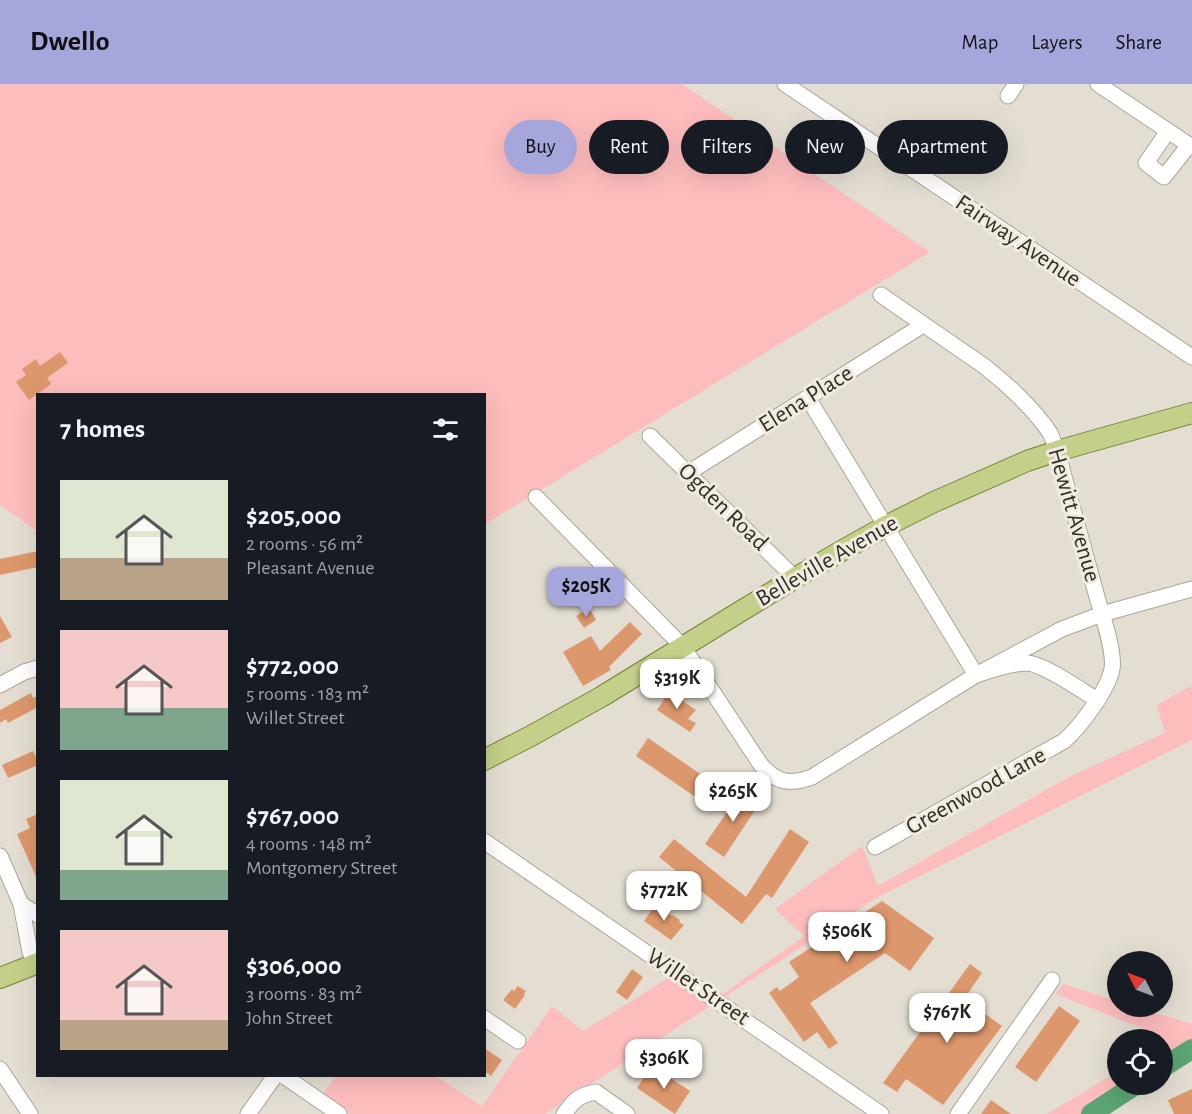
<!DOCTYPE html>
<meta charset="utf-8">
<style>
:root{--surface:#171b24;--page:#20242c;--text:#f1f3f6;--muted:#9ea1a6;--accent:#a5a6dc}
body{margin:0;font-family:"Alegreya Sans",sans-serif;background:var(--page);color:var(--text);height:100vh;display:flex;flex-direction:column;font-size:22px;white-space:nowrap}
*{box-sizing:border-box;margin:0}
p{font-size:20px;color:var(--muted)}
.icon{flex:none;width:33px;height:33px;fill:none;stroke:currentColor;stroke-width:2;stroke-linecap:round;stroke-linejoin:round}
.map{position:relative;flex:1;overflow:hidden}
.panel{position:absolute;left:36px;top:309px;width:450px;height:684px;display:flex;flex-direction:column;background:var(--surface);border-radius:0px;box-shadow:0 6px 24px #0002}
.panel>*{flex:none}
.guide{position:absolute;left:504px;top:36px;width:570px;height:54px;display:flex;gap:12px}
.needle{width:39px;rotate:312deg}
.tools{position:absolute;left:1107px;top:867px;display:grid;gap:12px}
.tools a{display:grid;place-items:center;width:66px;height:66px;border-radius:50%;background:var(--surface);box-shadow:0 6px 24px #0002;font-size:30px}
.price{position:absolute;translate:-50% -51px;padding:0 14px;border-radius:12px;background:#fff;color:#222;font-size:20px;line-height:39px;filter:drop-shadow(0 2px 3px #0008)}
.price::after{content:'';position:absolute;left:50%;top:36px;width:18px;height:14px;margin-left:-9px;background:inherit;clip-path:polygon(0 0,100% 0,50% 100%)}
.price.on{background:var(--accent);color:#111}
ul{padding:0;list-style:none}
li{display:flex;align-items:center;gap:18px;height:150px;padding:0 24px}
li span{display:grid;place-items:center;flex:none;width:168px;height:120px;border-radius:0px;color:#555}
li>.icon{margin-inline-start:auto}
span .icon{width:72px;height:72px;fill:#fffc;stroke-width:1}
li b{font-size:26px}
h2{display:flex;justify-content:space-between;align-items:center;height:72px;padding:0 24px;font-size:26px}
.chip{padding:0 21px;border-radius:27px;background:var(--surface);box-shadow:0 6px 24px #0002;font-size:21px;line-height:54px}
.chip.on{background:var(--accent);color:#111}
header{display:flex;align-items:center;gap:36px;box-sizing:border-box;height:84px;padding:0 30px;background:var(--accent);color:#111}
header strong{font-size:28px}
nav{display:flex;gap:33px;margin-inline-start:auto;font-size:21px}
.map>svg:first-child{display:block}
.green{fill:#febdbd}
.lines{fill:none;stroke-linecap:round;stroke-linejoin:round}
.river{stroke:#5ca473;stroke-width:20}
.building{fill:#dd976c}
.minor-casing{stroke:#aba69a;stroke-width:17}
.major-casing{stroke:#758234;stroke-width:22}
.minor{stroke:#fff;stroke-width:15}
.major{stroke:#c2d089;stroke-width:20}
.labels{text-anchor:middle;dominant-baseline:central;stroke-width:6;stroke-linejoin:round;paint-order:stroke}
.street-label{font-size:24px;fill:#2f2d28;stroke:#f1ebdf}
</style>
<header>
<strong>Dwello</strong>
<nav><a>Map</a><a>Layers</a><a>Share</a></nav>
</header>
<div class="map">
<svg width="1192" height="1030" viewBox="0 0 1192 1030">
<rect width="100%" height="100%" fill="#e4ded2"/>
<g class="green">
<polygon points="0,0 682,0 930,168 485,440 484,310 38,310 37,447 0,421"/>
<polygon points="1192,602 1192,656 878,813 545,1030 351,1030 322,1011 336,992 436,992 482,1022 552,922 583,947 678,888 723,910 804,852 775,825 862,762 878,802 1069,693 1165,649 1157,621 1185,605"/>
<polygon points="1063,900 1117,917 1118,922 1135,923 1192,940 1192,975 1163,993 1162,956 1146,955 1149,947 1056,910"/>
<polygon points="1117,988 1118,1000 1151,1001 1109,1030 1047,1030"/>
</g>
<g class="lines">
<g class="river">
<polyline points="1162,984 1192,965"/>
<polyline points="1091,1030 1137,1000"/>
</g>
</g>
<g class="building">
<polygon points="60,268 68,279 47,294 51,300 29,316 16,298 26,291 22,285 36,275 40,282"/>
<polygon points="38,467 38,483 0,491 0,475"/>
<polygon points="589,524 596,536 584,544 576,532"/>
<polygon points="0,532 12,553 0,559"/>
<polygon points="630,538 642,550 609,583 611,586 583,602 563,568 591,552 600,567"/>
<polygon points="668,603 682,612 680,615 696,626 688,635 696,639 690,648 657,626 665,614 662,612"/>
<polygon points="31,609 33,614 38,612 38,623 8,639 6,635 0,639 0,626"/>
<polygon points="648,654 719,703 707,721 636,672"/>
<polygon points="33,667 38,677 38,681 8,694 2,681"/>
<polygon points="743,705 761,717 724,773 705,760"/>
<polygon points="38,730 38,797 17,750 30,744 26,735"/>
<polygon points="790,745 809,758 772,814 766,810 742,840 659,773 674,755 746,813"/>
<polygon points="882,817 934,854 910,887 885,869 810,919 838,959 829,965 817,948 804,958 769,909 777,903 780,907 799,893 789,878"/>
<polygon points="656,820 672,832 673,831 680,836 679,838 684,841 671,856 644,837"/>
<polygon points="970,880 982,889 964,915 1002,942 943,1021 906,995 897,1008 883,999"/>
<polygon points="632,885 643,893 627,916 616,908"/>
<polygon points="518,902 526,907 524,910 525,911 515,925 503,916 512,905 514,907"/>
<polygon points="1059,922 1080,937 1036,998 1015,983"/>
<polygon points="484,964 502,976 491,992 484,987"/>
<polygon points="652,982 690,1007 675,1030 637,1004"/>
<polygon points="1192,1005 1192,1030 1174,1030 1168,1016"/>
<polygon points="991,1016 1011,1030 981,1030"/>
</g>
<g class="lines">
<defs>
<g id="minor">
<polyline points="785,0 1192,273"/>
<polyline points="1098,0 1192,63"/>
<polyline points="1008,12 1016,0"/>
<polyline points="1168,47 1146,79 1164,93 1189,61"/>
<polyline points="808,314 976,591 1062,545 1102,530 1192,505"/>
<polyline points="650,352 795,494"/>
<polyline points="688,389 923,241"/>
<path d="M 536,413 L 683,563 L 761,681 C 777,699 790,701 812,693 L 976,591 C 992,586 1010,579 1027,579 C 1044,580 1081,606 1097,616"/>
<polyline points="0,601 24,588 38,584"/>
<polyline points="484,757 881,1030"/>
<path d="M 875,763 L 1064,657 C 1080,643 1108,606 1112,585 C 1115,567 1102,531 1097,513 C 1084,464 1070,416 1057,367 C 1055,361 1053,355 1050,349 C 1035,326 1006,299 984,282 L 881,211"/>
<polyline points="0,772 21,820 30,868 35,880"/>
<polyline points="21,820 38,831"/>
<polyline points="484,934 518,957"/>
<polyline points="0,985 30,1030"/>
<polyline points="284,992 339,1030"/>
<polyline points="248,1030 275,992"/>
<path d="M 564,1030 C 574,1016 579,1011 596,1008 L 627,1030"/>
<polyline points="958,1030 1052,896"/>
</g>
<g id="major">
<polyline points="484,676 529,653 601,613 795,494 845,465 886,442 934,418 1027,377 1057,367 1192,329"/>
<polyline points="0,894 38,879"/>
</g>
</defs>
<use href="#minor" class="minor-casing"/>
<use href="#major" class="major-casing"/>
<use href="#minor" class="minor"/>
<use href="#major" class="major"/>
</g>
<g class="labels">
<g class="street-label">
<text transform="translate(1018 157) rotate(34)">Fairway Avenue</text>
<text transform="translate(806 315) rotate(-32)">Elena Place</text>
<text transform="translate(723 423) rotate(44)">Ogden Road</text>
<text transform="translate(1074 431) rotate(74)">Hewitt Avenue</text>
<text transform="translate(827 477) rotate(-30)">Belleville Avenue</text>
<text transform="translate(976 707) rotate(-29)">Greenwood Lane</text>
<text transform="translate(698 903) rotate(34)">Willet Street</text>
</g>
</g>
</svg>
<div class="tools">
<a><svg class="needle" viewBox="-14 -14 28 28"><path d="M0-13l5 13h-10z" fill="#e53935"/><path d="M0 13l5-13h-10z" fill="#9ea1a6"/></svg></a>
<a><svg class="icon" aria-label="locate" viewBox="0 0 24 24"><circle cx="12" cy="12" r="6"/><path d="M12 2v4M12 18v4M2 12h4M18 12h4"/></svg></a>
</div>
<b class="price on" style="left:586px;top:534px">$205K</b>
<b class="price" style="left:677px;top:626px">$319K</b>
<b class="price" style="left:733px;top:739px">$265K</b>
<b class="price" style="left:664px;top:838px">$772K</b>
<b class="price" style="left:847px;top:879px">$506K</b>
<b class="price" style="left:947px;top:960px">$767K</b>
<b class="price" style="left:664px;top:1006px">$306K</b>
<div class="guide">
<a class="chip on">Buy</a>
<a class="chip">Rent</a>
<a class="chip">Filters</a>
<a class="chip">New</a>
<a class="chip">Apartment</a>
</div>
<section class="panel">
<h2>7 homes<svg class="icon" aria-label="filters" viewBox="0 0 24 24"><path d="M4 7h16M4 17h16"/><circle cx="9" cy="7" r="2"/><circle cx="15" cy="17" r="2"/></svg></h2>
<ul>
<li><span style="background:linear-gradient(#dfe7d0 65%,#b9a48a 0)"><svg class="icon" aria-label="home" viewBox="0 0 24 24"><path d="M3 11l9-7 9 7M6 9v11h12V9"/></svg></span><div><b>$205,000</b><p>2 rooms · 56 m²</p><p>Pleasant Avenue</p></div></li>
<li><span style="background:linear-gradient(#f6c9c9 65%,#7fa58c 0)"><svg class="icon" aria-label="home" viewBox="0 0 24 24"><path d="M3 11l9-7 9 7M6 9v11h12V9"/></svg></span><div><b>$772,000</b><p>5 rooms · 183 m²</p><p>Willet Street</p></div></li>
<li><span style="background:linear-gradient(#dfe7d0 75%,#7fa58c 0)"><svg class="icon" aria-label="home" viewBox="0 0 24 24"><path d="M3 11l9-7 9 7M6 9v11h12V9"/></svg></span><div><b>$767,000</b><p>4 rooms · 148 m²</p><p>Montgomery Street</p></div></li>
<li><span style="background:linear-gradient(#f6c9c9 75%,#b9a48a 0)"><svg class="icon" aria-label="home" viewBox="0 0 24 24"><path d="M3 11l9-7 9 7M6 9v11h12V9"/></svg></span><div><b>$306,000</b><p>3 rooms · 83 m²</p><p>John Street</p></div></li>
</ul>
</section>
</div>
